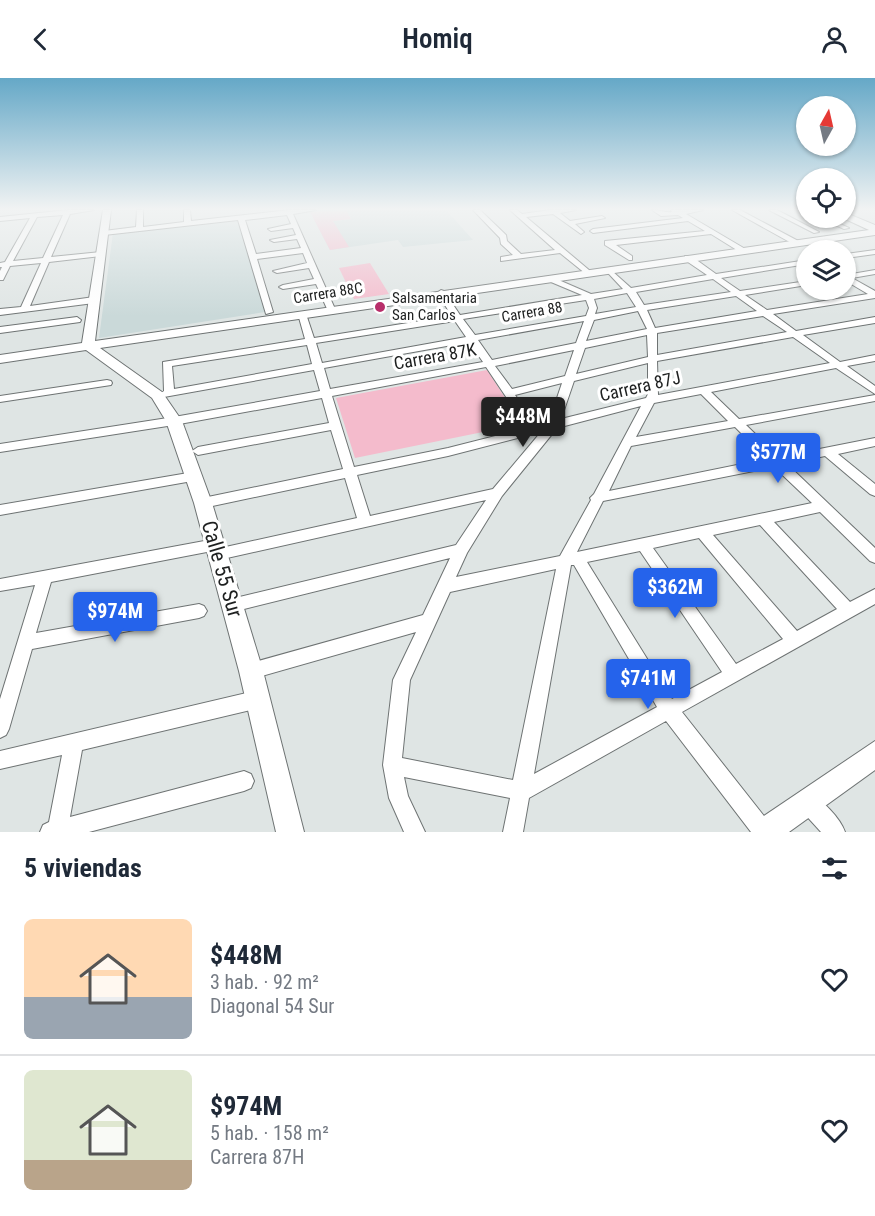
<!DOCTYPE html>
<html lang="es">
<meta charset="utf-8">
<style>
:root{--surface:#fff;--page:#f6f6f7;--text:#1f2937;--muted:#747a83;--line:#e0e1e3;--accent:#2563eb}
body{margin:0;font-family:"Roboto Condensed",sans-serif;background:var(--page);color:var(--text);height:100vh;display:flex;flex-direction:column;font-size:22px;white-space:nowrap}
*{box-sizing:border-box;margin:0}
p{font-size:20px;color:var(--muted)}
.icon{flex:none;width:33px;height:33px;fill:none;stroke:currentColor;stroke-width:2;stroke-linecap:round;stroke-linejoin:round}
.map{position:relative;height:754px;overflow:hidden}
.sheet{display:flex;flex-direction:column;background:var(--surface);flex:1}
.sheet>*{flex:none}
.needle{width:39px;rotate:8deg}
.tools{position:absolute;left:796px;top:18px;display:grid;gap:12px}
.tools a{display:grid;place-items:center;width:60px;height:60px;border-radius:50%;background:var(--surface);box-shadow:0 2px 4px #0004;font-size:30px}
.price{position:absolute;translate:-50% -51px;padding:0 14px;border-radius:6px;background:var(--accent);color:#fff;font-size:20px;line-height:39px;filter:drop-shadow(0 2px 3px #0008)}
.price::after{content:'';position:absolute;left:50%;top:36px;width:18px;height:14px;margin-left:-9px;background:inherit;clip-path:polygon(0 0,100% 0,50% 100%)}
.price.active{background:#222;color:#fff}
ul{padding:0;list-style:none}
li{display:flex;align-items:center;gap:18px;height:150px;padding:0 24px}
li+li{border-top:2px solid var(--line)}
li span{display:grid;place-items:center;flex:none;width:168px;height:120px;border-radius:9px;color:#555}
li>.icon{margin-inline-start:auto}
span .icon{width:72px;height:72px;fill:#fffc;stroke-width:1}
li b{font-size:26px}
h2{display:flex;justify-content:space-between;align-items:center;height:72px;padding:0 24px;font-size:26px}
header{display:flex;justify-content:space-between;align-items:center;height:78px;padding:0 24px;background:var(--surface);font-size:27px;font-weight:600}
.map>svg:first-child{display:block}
.built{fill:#cad9d9}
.green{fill:#f4bbcc}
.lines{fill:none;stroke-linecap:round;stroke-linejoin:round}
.street-casing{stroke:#6e7373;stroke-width:2}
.secondary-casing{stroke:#6e7373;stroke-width:2}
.street{fill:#fff;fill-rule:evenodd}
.secondary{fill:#fff;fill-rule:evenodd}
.poi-dot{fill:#b82e6a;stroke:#fff;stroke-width:2}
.labels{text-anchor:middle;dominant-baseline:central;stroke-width:6;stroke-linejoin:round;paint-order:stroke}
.far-street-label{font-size:15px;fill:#1e2020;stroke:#fff}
.far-poi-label{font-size:15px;fill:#1e2020;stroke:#fff;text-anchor:start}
.street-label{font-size:18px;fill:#1e2020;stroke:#fff}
.near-street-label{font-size:21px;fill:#1e2020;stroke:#fff}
</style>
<header><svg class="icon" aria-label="back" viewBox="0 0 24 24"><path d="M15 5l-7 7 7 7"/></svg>Homiq<svg class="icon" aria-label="person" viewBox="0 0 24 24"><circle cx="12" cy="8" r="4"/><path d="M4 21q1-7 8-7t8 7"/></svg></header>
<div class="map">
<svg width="875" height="754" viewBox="0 0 875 754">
<rect width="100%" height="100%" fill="#dfe5e4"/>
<g class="built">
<polygon points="446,132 473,162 403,169 398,162 330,172 316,145 351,141 347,133"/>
<polygon points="239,141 265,234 99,260 113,155"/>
</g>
<g class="green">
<polygon points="346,132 351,141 333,143 349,169 330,172 310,134"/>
<polygon points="370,185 389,216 354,221 339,190"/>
<polygon points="487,292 522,346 355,380 336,320"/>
</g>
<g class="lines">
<defs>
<g id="street">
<path d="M 68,132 L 94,132 L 70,136 L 51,179 L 101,174 L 105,176 L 101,178 L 49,184 L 30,228 L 94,219 L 98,222 L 94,225 L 0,237 L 0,231 L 21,229 L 41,185 L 10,188 L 3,202 L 0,202 L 0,193 L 2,189 L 0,189 L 0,185 L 5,184 L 30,140 L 0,143 L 0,139 ZM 63,137 L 43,180 L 13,183 L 37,139 Z"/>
<path d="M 137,132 L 143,132 L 143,149 L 184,144 L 184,132 L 190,132 L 191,143 L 289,132 L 316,132 L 293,136 L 335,231 L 328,233 L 316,206 L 283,211 L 279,209 L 283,207 L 314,201 L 309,190 L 277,195 L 273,193 L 307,185 L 303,175 L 257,181 L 273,234 L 266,236 L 238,142 L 104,157 L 100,155 L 104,153 L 136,149 ZM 287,137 L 291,146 L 268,151 L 271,153 L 293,150 L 296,157 L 270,162 L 274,164 L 297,161 L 301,170 L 256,176 L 245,142 Z"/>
<polygon points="473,132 480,132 506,157 507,163 521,176 555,172 510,132 517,132 522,136 550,132 576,132 560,135 570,143 602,138 605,140 575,146 584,154 581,156 553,136 526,139 589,192 590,194 586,196 560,175 501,183 501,179 513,177 501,166 500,160"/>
<path d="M 652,132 C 660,132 665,135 672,134 L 671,132 L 703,132 L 686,136 L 747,172 L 740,174 L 711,156 L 616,167 L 632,178 L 632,182 L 629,182 L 605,167 L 605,163 L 705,153 L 688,143 L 593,155 L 590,153 L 593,151 L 683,140 L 678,137 L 661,138 Z"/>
<polygon points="732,132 740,132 802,165 795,167"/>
<polygon points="769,132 777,132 819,154 814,155"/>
<polygon points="820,140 827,140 849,150 844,151"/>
<polygon points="875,172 875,176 846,180 846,176"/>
<path d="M 685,178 L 691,178 L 716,196 L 807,182 L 807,186 L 721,200 L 740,213 L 807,203 L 807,207 L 745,217 L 767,232 L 868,216 L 846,203 L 846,197 L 875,192 L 875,196 L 852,200 L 875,213 L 875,220 L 773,236 L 796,253 L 875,239 L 875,245 L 803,257 L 840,284 L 875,277 L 875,283 L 847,288 L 875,308 L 875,316 L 836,290 L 711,314 L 739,341 L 875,317 L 875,323 L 746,347 L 779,379 L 875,360 L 875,368 L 838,376 L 875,406 L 875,418 L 870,416 L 825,378 L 787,386 L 875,470 L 875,485 L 870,483 L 820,434 L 774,444 L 850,524 L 875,511 L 875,526 L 682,634 L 771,747 L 774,754 L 751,754 L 666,643 L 529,720 L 523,754 L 503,754 L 510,720 L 404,699 L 408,718 L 425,754 L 404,754 L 389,720 L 383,687 L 393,602 L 416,554 L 251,601 L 245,599 L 243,593 L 245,587 L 251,585 L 423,537 L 450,480 L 232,534 L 227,532 L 224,527 L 227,522 L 456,467 L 486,422 L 218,482 L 213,480 L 211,476 L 212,473 L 51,504 L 36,555 L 199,526 L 204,528 L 207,533 L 204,538 L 199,540 L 32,571 L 9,651 L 6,657 L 0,660 L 0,621 L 35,507 L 0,513 L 0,501 L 215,461 L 220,463 L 222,467 L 221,470 L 357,440 L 345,400 L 203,430 L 198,429 L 196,425 L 198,421 L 203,420 L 343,391 L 331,352 L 198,377 L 192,373 L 198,369 L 329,345 L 322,320 L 174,347 L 0,374 L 0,366 L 174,339 L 320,313 L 314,292 L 164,319 L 159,316 L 164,313 L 163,284 L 305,261 L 298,236 L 299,234 L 305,234 L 306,236 L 314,260 L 452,238 L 437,215 L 441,212 L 444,213 L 460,237 L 582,217 L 551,204 L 551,200 L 554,200 L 591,216 L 623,211 L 608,195 L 612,193 L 631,210 L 707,197 L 685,182 ZM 713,201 L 731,214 L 644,227 L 636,214 ZM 627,215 L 636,229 L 595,236 L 597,230 L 594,221 ZM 736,218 L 757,233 L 655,250 L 647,232 ZM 586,222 L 589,230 L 586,238 L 475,257 L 463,241 ZM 638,233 L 647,251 L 586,263 L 594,242 ZM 763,238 L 787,254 L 657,277 L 657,255 ZM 455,243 L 466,259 L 322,285 L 316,265 ZM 584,243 L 576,265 L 492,282 L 478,262 ZM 647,257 L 648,279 L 576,296 L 585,270 ZM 793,259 L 830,285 L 658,317 L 657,283 ZM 469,264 L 483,284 L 330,311 L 324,290 ZM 307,267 L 312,286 L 174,311 L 172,288 ZM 574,272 L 565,298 L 512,311 L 495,288 ZM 648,285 L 648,316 L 646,320 L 561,341 L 574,303 ZM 486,289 L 527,350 L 448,370 L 354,389 L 332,318 ZM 562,305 L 549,344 L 537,347 L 515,317 ZM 701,316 L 728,343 L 636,359 L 654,325 ZM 641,328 L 594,416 L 590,420 L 591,422 L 560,478 L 456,499 L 467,475 L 502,418 L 557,350 ZM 735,349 L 767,381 L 609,413 L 631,368 ZM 541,354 L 493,411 L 370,438 L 357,397 L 448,378 ZM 774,389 L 812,425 L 577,474 L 603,423 ZM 760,447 L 837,531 L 797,553 L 713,457 ZM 699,460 L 783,561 L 736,586 L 653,470 ZM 640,473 L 722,594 L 672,621 L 587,484 ZM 571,487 L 574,487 L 657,629 L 534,696 ZM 556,491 L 513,702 L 402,680 L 410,602 L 450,514 Z"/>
<polygon points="77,239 81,242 80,244 0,255 0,249"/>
<polygon points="107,302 111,303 112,305 111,307 0,324 0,318"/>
<polygon points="194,394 198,396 200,399 198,402 0,437 0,427"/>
<polygon points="259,612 265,615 268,621 265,627 259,630 82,672 70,739 244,693 251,696 254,703 251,710 244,713 89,754 40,754 43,747 49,744 62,677 0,691 0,673"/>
<path d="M 808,715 C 822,721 840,740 845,754 L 821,754 L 801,732 L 798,725 L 801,718 Z"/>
</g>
<g id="secondary">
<polygon points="103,132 111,132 95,263 869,152 843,140 846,140 846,135 875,147 875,157 100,270 162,314 182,343 212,425 263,593 304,754 276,754 239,593 194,425 166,343 152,320 86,272 0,285 0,277 82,265"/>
<polygon points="875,663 875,692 789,754 751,754 755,744"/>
</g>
</defs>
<use href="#street" class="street-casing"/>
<use href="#secondary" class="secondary-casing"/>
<use href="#street" class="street"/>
<use href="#secondary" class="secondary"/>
</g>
<linearGradient id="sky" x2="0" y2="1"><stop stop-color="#65a8c7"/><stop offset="0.55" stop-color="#f1f3f3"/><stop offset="1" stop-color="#f1f3f3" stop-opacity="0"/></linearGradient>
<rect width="875" height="238" fill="url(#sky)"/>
<circle class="poi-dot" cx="380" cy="229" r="6"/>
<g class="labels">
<g class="far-street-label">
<text transform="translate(328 215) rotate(-9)">Carrera 88C</text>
<text transform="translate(532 234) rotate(-10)">Carrera 88</text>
</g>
<g class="far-poi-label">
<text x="392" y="220">Salsamentaria<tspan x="392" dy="17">San Carlos</tspan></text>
</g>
<g class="street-label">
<text transform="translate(435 278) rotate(-10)">Carrera 87K</text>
<text transform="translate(640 308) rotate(-13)">Carrera 87J</text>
</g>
<g class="near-street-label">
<text transform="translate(222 491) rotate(74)">Calle 55 Sur</text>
</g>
</g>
</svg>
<div class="tools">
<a><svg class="needle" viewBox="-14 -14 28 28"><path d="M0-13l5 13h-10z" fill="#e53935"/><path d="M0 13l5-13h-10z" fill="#747a83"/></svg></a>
<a><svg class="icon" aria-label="locate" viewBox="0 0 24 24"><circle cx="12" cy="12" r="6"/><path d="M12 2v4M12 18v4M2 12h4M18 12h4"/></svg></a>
<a><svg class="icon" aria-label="layers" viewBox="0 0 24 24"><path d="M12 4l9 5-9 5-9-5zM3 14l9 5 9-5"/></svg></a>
</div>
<b class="price active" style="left:523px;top:370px">$448M</b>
<b class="price" style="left:778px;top:406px">$577M</b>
<b class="price" style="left:675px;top:541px">$362M</b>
<b class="price" style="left:115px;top:565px">$974M</b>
<b class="price" style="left:648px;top:632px">$741M</b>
</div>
<section class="sheet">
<h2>5 viviendas<svg class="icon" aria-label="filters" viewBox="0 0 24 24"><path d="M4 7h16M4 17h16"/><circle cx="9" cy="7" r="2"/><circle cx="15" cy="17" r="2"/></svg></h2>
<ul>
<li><span style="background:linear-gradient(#ffd9b3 65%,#9aa5b1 0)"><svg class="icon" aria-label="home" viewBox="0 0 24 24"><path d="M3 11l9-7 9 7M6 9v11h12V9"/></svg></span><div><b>$448M</b><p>3 hab. · 92 m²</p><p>Diagonal 54 Sur</p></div><svg class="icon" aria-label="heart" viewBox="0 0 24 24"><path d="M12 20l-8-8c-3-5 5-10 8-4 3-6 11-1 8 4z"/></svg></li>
<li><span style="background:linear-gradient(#dfe7d0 75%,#b9a48a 0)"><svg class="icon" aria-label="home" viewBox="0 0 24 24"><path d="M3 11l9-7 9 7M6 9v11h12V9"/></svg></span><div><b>$974M</b><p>5 hab. · 158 m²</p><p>Carrera 87H</p></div><svg class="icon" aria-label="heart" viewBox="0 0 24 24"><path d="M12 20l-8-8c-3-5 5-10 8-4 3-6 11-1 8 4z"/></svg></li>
</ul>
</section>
